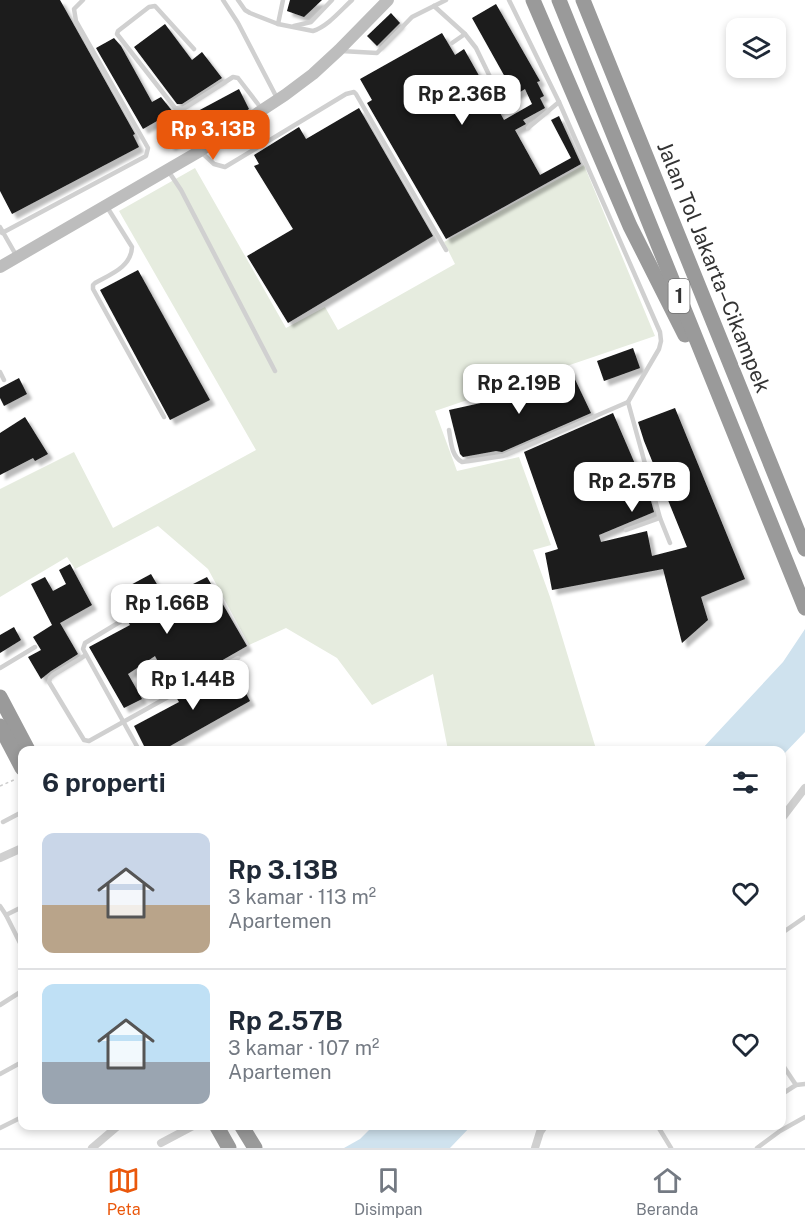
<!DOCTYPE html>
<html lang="id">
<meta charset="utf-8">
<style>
:root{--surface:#fff;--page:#f6f6f7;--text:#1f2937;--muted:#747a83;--line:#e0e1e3;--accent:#ea580c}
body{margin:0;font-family:"Public Sans",sans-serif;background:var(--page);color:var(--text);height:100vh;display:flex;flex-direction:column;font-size:22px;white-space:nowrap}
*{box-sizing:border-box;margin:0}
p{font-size:20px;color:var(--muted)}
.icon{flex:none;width:33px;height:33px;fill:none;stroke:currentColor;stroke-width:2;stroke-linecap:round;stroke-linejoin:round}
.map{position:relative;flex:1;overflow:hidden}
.details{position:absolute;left:18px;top:746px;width:768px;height:384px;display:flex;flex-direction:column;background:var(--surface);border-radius:12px;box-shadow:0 3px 9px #0003}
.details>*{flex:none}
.tools{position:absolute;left:726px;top:18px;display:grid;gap:12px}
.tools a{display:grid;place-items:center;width:60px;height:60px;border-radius:12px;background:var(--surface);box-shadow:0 3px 9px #0003;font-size:30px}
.price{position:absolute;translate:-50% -51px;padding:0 14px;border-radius:12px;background:#fff;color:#222;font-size:20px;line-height:39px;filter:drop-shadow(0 2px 3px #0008)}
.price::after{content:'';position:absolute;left:50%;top:36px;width:18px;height:14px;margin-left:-9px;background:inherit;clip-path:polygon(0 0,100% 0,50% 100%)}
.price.active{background:var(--accent);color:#fff}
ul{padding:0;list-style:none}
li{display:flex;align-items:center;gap:18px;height:150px;padding:0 24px}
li+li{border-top:2px solid var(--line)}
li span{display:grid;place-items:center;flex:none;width:168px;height:120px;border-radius:12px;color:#555}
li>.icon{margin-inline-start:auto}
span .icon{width:72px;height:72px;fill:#fffc;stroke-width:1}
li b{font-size:26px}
h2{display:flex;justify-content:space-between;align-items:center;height:72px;padding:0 24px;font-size:26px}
.tab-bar{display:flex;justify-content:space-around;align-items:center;height:84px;border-top:2px solid var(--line);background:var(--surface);font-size:16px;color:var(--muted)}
.tab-bar a{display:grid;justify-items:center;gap:3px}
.tab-bar .active{color:var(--accent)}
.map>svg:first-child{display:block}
.green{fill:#e6ecdf}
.water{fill:#cfe2ee}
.building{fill:#1a1a1a;filter:url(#shadow)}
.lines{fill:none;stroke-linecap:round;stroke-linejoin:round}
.path{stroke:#cdcdcd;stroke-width:1.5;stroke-dasharray:3 3;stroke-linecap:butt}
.lane{stroke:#d0d0d0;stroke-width:4.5}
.street{stroke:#d0d0d0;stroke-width:8}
.secondary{stroke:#bdbdbd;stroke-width:12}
.highway{stroke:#9a9a9a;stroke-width:15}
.labels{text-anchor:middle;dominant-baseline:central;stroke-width:6;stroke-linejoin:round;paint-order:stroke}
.shield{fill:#fff;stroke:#707070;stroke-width:1.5}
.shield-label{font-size:20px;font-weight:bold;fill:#333}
.street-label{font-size:21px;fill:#333;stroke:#fff}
</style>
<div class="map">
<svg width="805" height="1148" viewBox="0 0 805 1148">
<defs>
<filter id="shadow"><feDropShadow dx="5" dy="5" stdDeviation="1.5" flood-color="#0004"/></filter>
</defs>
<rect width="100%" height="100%" fill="#fff"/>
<polygon class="green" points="584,165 655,336 435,411 457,471 519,457 551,545 533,550 550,597 596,749 594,750 448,750 433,674 372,705 337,658 286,628 249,645 208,569 158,526 75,569 67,557 0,597 0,489 74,452 113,528 256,450 119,211 195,168 286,328 325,307 338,330 455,264 444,242"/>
<g class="water">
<polygon points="805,629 805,732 782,756 782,750 701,750 783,662"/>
<polygon points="374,1125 472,1125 450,1148 344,1148 360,1139"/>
</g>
<g class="building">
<polygon points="0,0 60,0 135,134 133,135 139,147 12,214 0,191"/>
<polygon points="290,0 322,0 304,17 287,11"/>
<polygon points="496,4 540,81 537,82 544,96 540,98 545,108 523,120 526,124 515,130 540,175 571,158 551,120 559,116 581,164 446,239 367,103 372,100 360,79 442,33 455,55 464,49 504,120 532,104 525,89 515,95 472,18"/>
<polygon points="391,13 400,23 377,46 367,36"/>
<polygon points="165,24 192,60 202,52 222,78 182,104 177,104 134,47"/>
<polygon points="114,38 121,46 152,102 161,97 173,112 164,119 168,127 239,89 249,109 198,143 192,134 170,146 157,121 143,129 96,48"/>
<polygon points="359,108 433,236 288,323 247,256 293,229 254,166 259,164 254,155 299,127 306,139"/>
<polygon points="138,270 210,400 170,420 100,290"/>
<polygon points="633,348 640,368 604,381 597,361"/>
<polygon points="570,369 591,413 502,452 496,451 463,457 460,454 449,410 499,399 497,395"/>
<polygon points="19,378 27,394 4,406 0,398 0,388"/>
<polygon points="675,408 745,579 701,597 708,620 682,643 663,569 552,590 545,553 558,549 524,452 613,413 651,501 654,512 599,535 601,542 647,531 652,556 687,547 644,441 638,422"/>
<polygon points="25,417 48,454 35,461 33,458 0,475 0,433"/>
<polygon points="70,564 92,605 60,623 78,654 51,671 41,679 28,657 41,650 33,637 52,625 31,584 45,577 53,591 66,584 59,570"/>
<polygon points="151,574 165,598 207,577 247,646 172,689 155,656 128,674 142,699 124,708 89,647 130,625 112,595"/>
<polygon points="14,627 21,640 0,653 0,635"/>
<polygon points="232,667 250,701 163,750 146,750 134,726 179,702 176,697"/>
</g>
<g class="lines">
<polyline class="path" points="0,786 16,779"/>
<g class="lane">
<polyline points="223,0 238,23 277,98"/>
<path d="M 238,0 L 245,10 L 250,13 L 278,24 L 313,31 C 328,26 340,11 352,0"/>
<polyline points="509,0 559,102 660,332 661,341 659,349 628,402 660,518 670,543"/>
<polyline points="434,6 465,34 476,48 492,81"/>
<polyline points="278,24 283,0"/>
<polyline points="294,26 311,22 332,0"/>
<polyline points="452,43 465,34"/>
<polyline points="194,49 155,6 149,7 118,31 117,34 175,108 183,109 233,77 238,78 261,108"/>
<polyline points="341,51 377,53 412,17 446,0"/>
<polyline points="528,128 559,102"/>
<polyline points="200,151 214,164 225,167 346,94 354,92 356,94 446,250"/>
<polyline points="169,172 181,190 275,371"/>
<path d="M 107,207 L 132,247 C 131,267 111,274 95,283 L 93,285 L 93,289 L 164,417"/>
<polyline points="0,227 16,255"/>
<polyline points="2,233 146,156 148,148 76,21 74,9 83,0"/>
<polyline points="0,372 4,380"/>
<path d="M 449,430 C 451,441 451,456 462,462 L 503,456 L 628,402"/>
<polyline points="626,530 660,518"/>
<polyline points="123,620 85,643 83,649 139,750"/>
<polyline points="86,655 53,675 50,678 49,682 84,740 89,741 238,658"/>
<polyline points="0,668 35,647"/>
<polyline points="3,822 22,812"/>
<polyline points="0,906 6,915 22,907"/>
<polyline points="6,915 22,947"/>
<polyline points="782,933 805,917"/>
<polyline points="0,1005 22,991"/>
<polyline points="782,1064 796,1085"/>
<polyline points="0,1074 22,1062"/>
<polyline points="782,1094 796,1085 805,1084"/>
<polyline points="657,1125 671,1148"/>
<polyline points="0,1128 22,1117"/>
<polyline points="757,1148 780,1131 805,1117"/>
</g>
<g class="street">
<polyline points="782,818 805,788"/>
<polyline points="0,858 22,848"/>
<polyline points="161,1143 195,1125"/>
<polyline points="92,1148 119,1125"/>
<polyline points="535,1148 540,1132 545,1125"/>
</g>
<polyline class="secondary" points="0,267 200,151 285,95 313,74 339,50 388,0"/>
<g class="highway">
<polyline points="533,0 630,226 685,335"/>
<polyline points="559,0 805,608"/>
<polyline points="583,0 805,549"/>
<polyline points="0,697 28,750"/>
<polyline points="0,726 22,768"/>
<polyline points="216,1125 229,1148"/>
<polyline points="241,1125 255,1148"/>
</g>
</g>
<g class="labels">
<rect class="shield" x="668.5" y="279" width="21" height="34" rx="4.5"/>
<g class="shield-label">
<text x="679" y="296">1</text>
</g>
<g class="street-label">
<text transform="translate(714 267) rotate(68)">Jalan Tol Jakarta–Cikampek</text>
</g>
</g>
</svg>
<div class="tools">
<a><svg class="icon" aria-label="layers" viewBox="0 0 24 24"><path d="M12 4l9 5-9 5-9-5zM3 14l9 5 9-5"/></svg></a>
</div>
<b class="price" style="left:462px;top:126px">Rp 2.36B</b>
<b class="price active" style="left:213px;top:161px">Rp 3.13B</b>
<b class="price" style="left:519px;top:415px">Rp 2.19B</b>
<b class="price" style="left:632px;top:513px">Rp 2.57B</b>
<b class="price" style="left:167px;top:635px">Rp 1.66B</b>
<b class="price" style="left:193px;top:711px">Rp 1.44B</b>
<section class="details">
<h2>6 properti<svg class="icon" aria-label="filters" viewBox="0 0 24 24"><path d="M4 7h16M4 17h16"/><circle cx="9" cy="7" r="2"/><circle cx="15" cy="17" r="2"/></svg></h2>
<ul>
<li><span style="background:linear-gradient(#c9d6e8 60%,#b9a48a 0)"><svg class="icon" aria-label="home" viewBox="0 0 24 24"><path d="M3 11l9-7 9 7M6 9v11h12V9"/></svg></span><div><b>Rp 3.13B</b><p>3 kamar · 113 m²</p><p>Apartemen</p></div><svg class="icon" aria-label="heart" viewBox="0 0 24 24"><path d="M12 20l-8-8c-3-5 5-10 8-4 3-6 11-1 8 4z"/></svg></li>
<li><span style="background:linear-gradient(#bfe0f5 65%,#9aa5b1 0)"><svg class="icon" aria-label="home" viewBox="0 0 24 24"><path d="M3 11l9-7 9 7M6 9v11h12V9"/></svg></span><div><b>Rp 2.57B</b><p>3 kamar · 107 m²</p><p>Apartemen</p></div><svg class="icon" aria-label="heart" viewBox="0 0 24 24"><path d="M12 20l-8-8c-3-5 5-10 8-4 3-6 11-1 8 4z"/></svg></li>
</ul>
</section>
</div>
<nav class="tab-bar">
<a class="active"><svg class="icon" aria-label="map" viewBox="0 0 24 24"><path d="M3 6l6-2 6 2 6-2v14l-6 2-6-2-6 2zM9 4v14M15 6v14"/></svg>Peta</a>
<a><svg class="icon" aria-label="saved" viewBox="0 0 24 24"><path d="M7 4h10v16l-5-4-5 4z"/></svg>Disimpan</a>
<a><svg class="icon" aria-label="home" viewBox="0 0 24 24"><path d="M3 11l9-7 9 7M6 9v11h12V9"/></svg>Beranda</a>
</nav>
